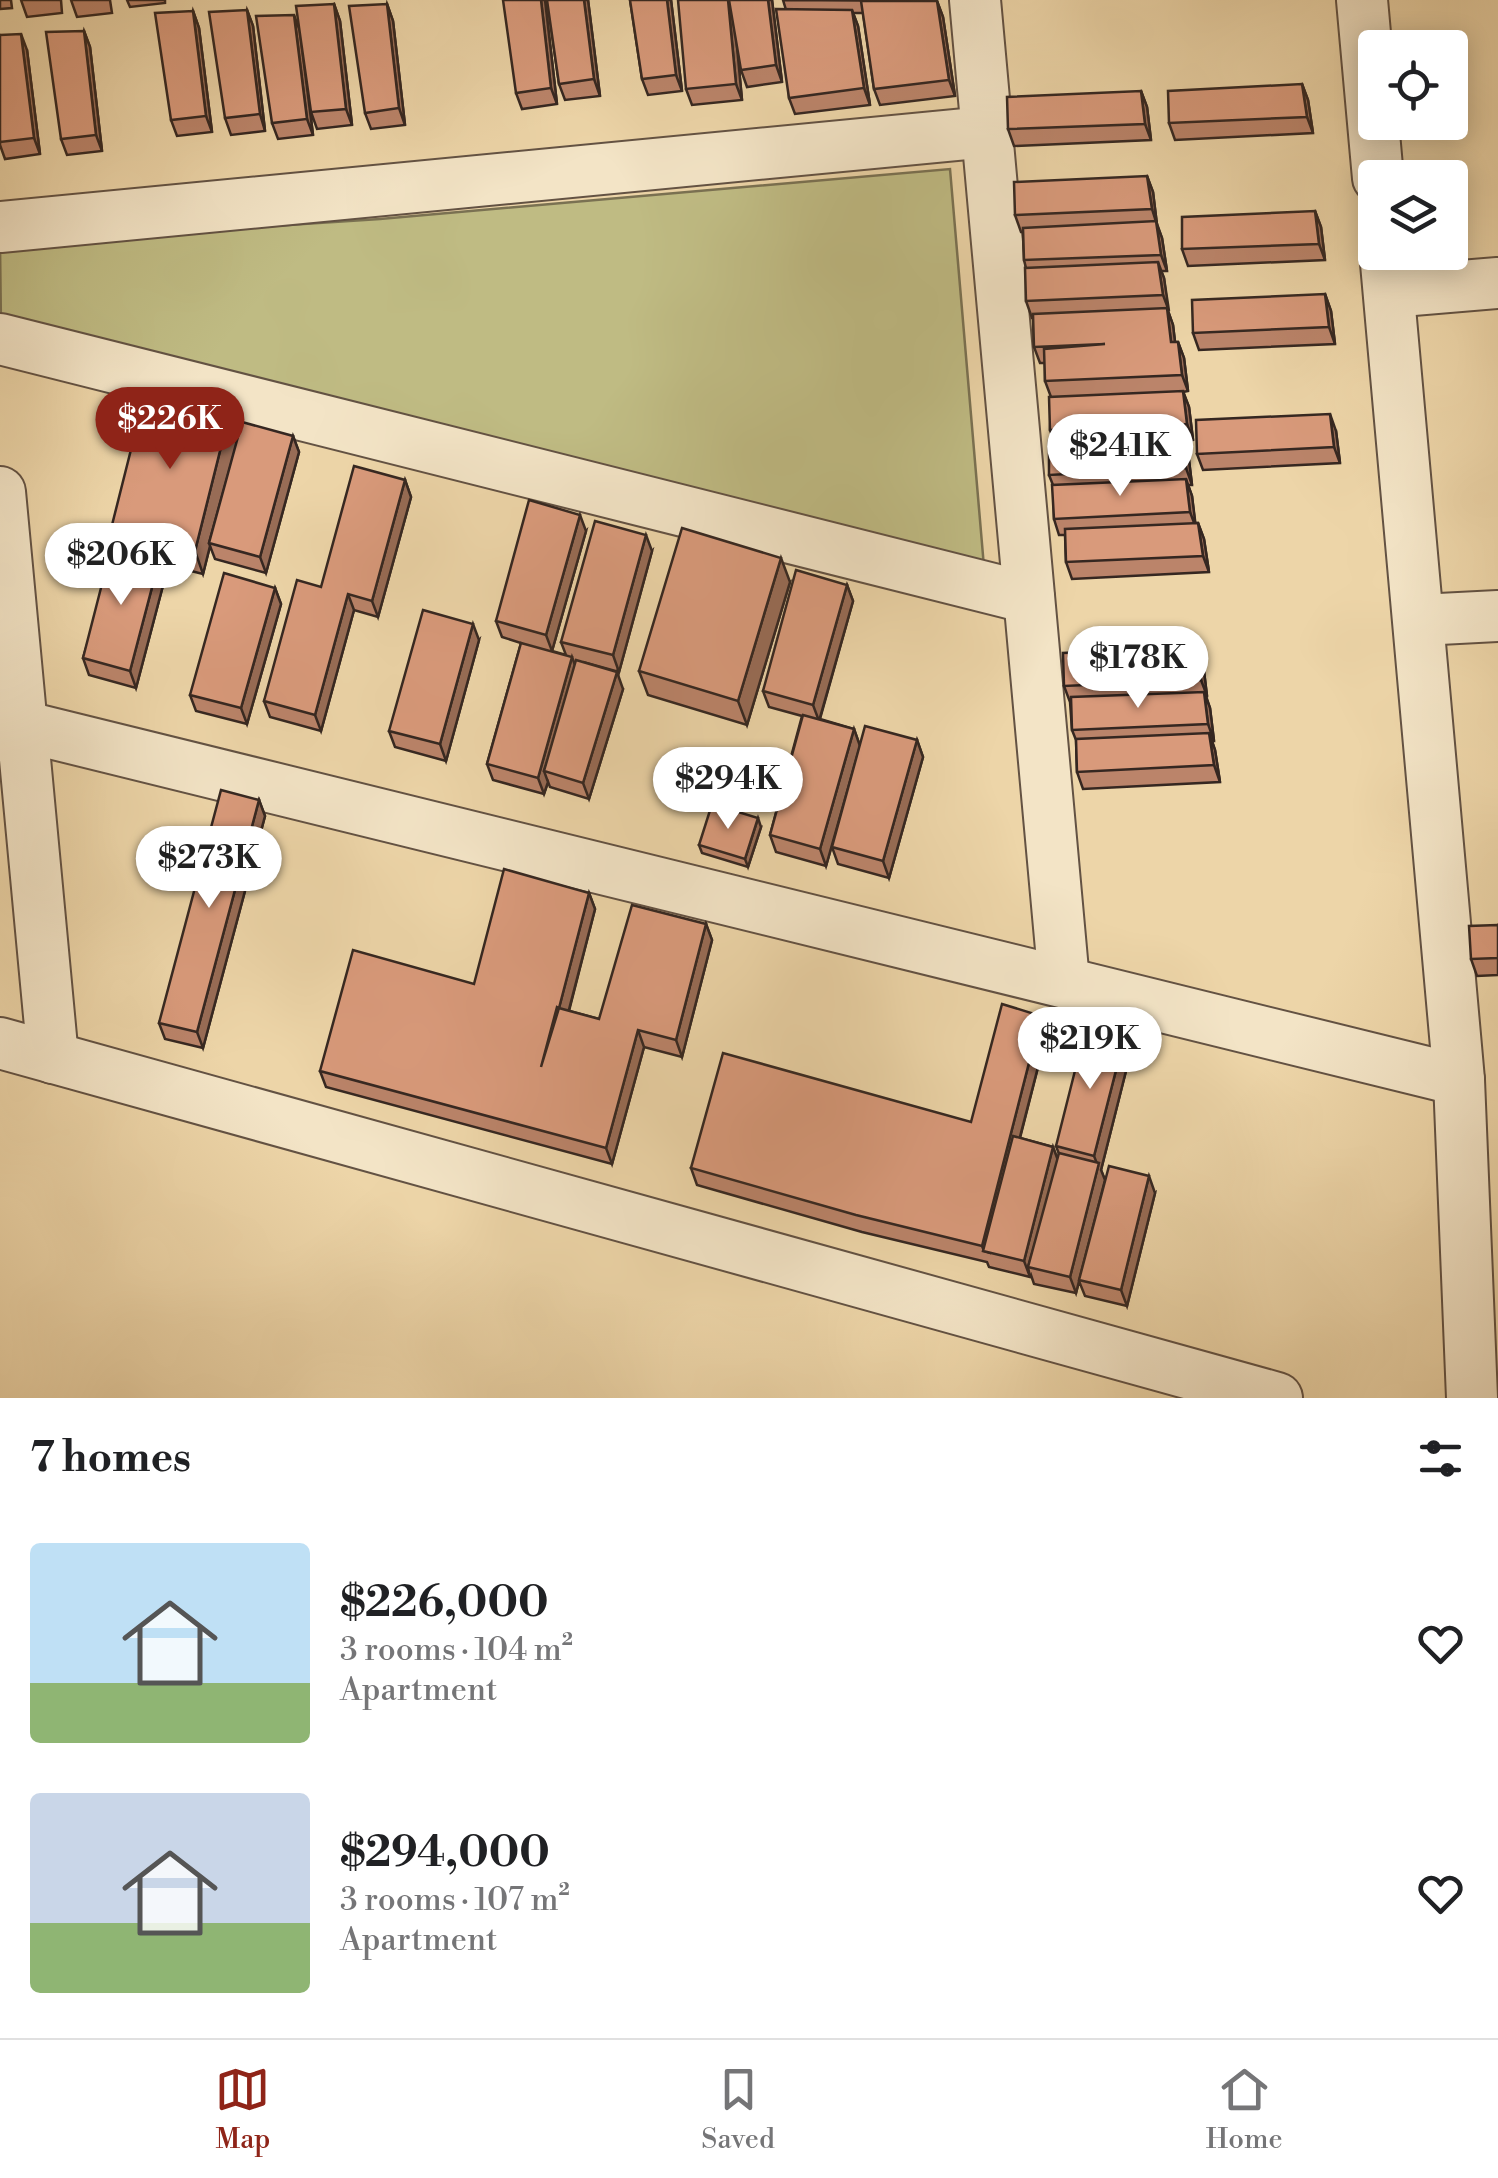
<!DOCTYPE html>
<meta charset="utf-8">
<style>
:root{--surface:#fff;--page:#f6f6f6;--text:#202124;--muted:#757577;--line:#e0e0e0;--accent:#8f2418}
body{margin:0;font-family:"Libre Bodoni",serif;background:var(--page);color:var(--text);height:100vh;display:flex;flex-direction:column;font-size:38px;white-space:nowrap}
*{box-sizing:border-box;margin:0}
p{font-size:32px;color:var(--muted)}
.icon{flex:none;width:55px;height:55px;fill:none;stroke:currentColor;stroke-width:2;stroke-linecap:round;stroke-linejoin:round}
.map{position:relative;height:1398px;overflow:hidden}
.side{display:flex;flex-direction:column;background:var(--surface);flex:1}
.side>*{flex:none}
.controls{position:absolute;left:1358px;top:30px;display:grid;gap:20px}
.controls a{display:grid;place-items:center;width:110px;height:110px;border-radius:10px;background:var(--surface);box-shadow:0 5px 25px #0003;font-size:50px}
.price{position:absolute;translate:-50% -85px;padding:0 22px;border-radius:35px;background:#fff;color:#222;font-size:32px;line-height:65px;filter:drop-shadow(0 2px 5px #0008)}
.price::after{content:'';position:absolute;left:50%;top:60px;width:30px;height:22px;margin-left:-15px;background:inherit;clip-path:polygon(0 0,100% 0,50% 100%)}
.price.current{background:var(--accent);color:#fff}
ul{padding:0;list-style:none}
li{display:flex;align-items:center;gap:30px;height:250px;padding:0 30px}
li span{display:grid;place-items:center;flex:none;width:280px;height:200px;border-radius:10px;color:#555}
li>.icon{margin-inline-start:auto}
span .icon{width:120px;height:120px;fill:#fffc;stroke-width:1}
li b{font-size:42px}
h2{display:flex;justify-content:space-between;align-items:center;height:120px;padding:0 30px;font-size:42px}
.tabs{display:flex;justify-content:space-around;align-items:center;height:140px;border-top:2px solid var(--line);background:var(--surface);font-size:28px;color:var(--muted)}
.tabs a{display:grid;justify-items:center;gap:5px}
.tabs .current{color:var(--accent)}
.map>svg:first-child{display:block}
.green{fill:#bfbb83;stroke:#7a7152;stroke-width:2.5}
.lines{fill:none;stroke-linecap:round;stroke-linejoin:round}
.street-casing{stroke:#635243;stroke-width:54}
.street{stroke:#f3e4c6;stroke-width:50}
.wall{fill:#bb846a;stroke:#352721;stroke-width:2.5}
.shaded-wall{fill:#986c56;stroke:#352721;stroke-width:2.5}
.building{fill:#d99a7b;stroke:#352721;stroke-width:2.5;fill-rule:evenodd}
</style>
<div class="map">
<svg width="1498" height="1398" viewBox="0 0 1498 1398">
<rect width="100%" height="100%" fill="#edd5a8"/>
<filter id="stains"><feTurbulence type="fractalNoise" baseFrequency=".002" numOctaves="4"/><feColorMatrix values="0 0 0 0 .2 0 0 0 0 .09 0 0 0 0 .02 0 0 0 .5 -.17"/></filter>
<radialGradient id="worn" r=".72"><stop offset=".6" stop-color="#630" stop-opacity="0"/><stop offset="1" stop-color="#630" stop-opacity=".3"/></radialGradient>
<polygon class="green" points="950,169 984,567 1,327 0,244 380,219"/>
<g class="lines">
<defs>
<g id="street">
<polyline points="975,0 1064,982"/>
<polyline points="1362,0 1378,178"/>
<polyline points="0,227 987,132"/>
<polyline points="1385,252 1459,1080 1472,1398"/>
<polyline points="1389,292 1498,283"/>
<polyline points="0,339 1029,598"/>
<polyline points="0,492 53,1058"/>
<polyline points="1420,620 1498,616"/>
<polyline points="22,726 1459,1080"/>
<polyline points="0,1043 1277,1398"/>
</g>
</defs>
<use href="#street" class="street-casing"/>
<use href="#street" class="street"/>
</g>
<g class="wall">
<polygon points="0,0 11,0 12,8 0,9"/>
<polygon points="21,0 61,0 62,13 27,17"/>
<polygon points="71,0 110,0 112,13 77,17"/>
<polygon points="127,0 165,0 165,3 130,7"/>
<polygon points="545,0 557,104 522,109 516,93"/>
<polygon points="547,0 588,0 600,96 565,100 559,84"/>
<polygon points="630,0 671,0 682,91 648,95 642,79"/>
<polygon points="772,0 782,82 747,87 741,70 737,47 742,100 692,105 686,89"/>
<polygon points="783,0 937,1 943,17 955,96 880,105 874,89 863,13 853,13 858,26 870,105 795,114 789,98 786,10"/>
<polygon points="334,4 340,21 352,125 317,129 311,112 305,70 313,135 278,139 272,123 299,27"/>
<polygon points="387,4 393,21 405,125 371,129 365,113"/>
<polygon points="247,10 253,26 265,131 231,135 225,118"/>
<polygon points="193,11 199,28 212,132 177,136 171,120"/>
<polygon points="84,31 90,47 102,151 67,155 61,139"/>
<polygon points="0,35 27,50 40,154 5,159 0,145"/>
<polygon points="1302,84 1308,100 1313,133 1175,140 1169,123"/>
<polygon points="1141,91 1147,107 1151,140 1014,146 1008,129"/>
<polygon points="1147,176 1153,192 1157,225 1162,238 1167,271 1161,271 1164,278 1168,311 1173,325 1175,342 1178,342 1184,358 1188,391 1183,392 1189,407 1193,440 1184,441 1188,452 1192,485 1188,485 1192,496 1195,523 1198,523 1204,539 1209,572 1072,579 1066,562 1065,535 1059,535 1054,519 1053,485 1049,475 1054,441 1050,430 1051,397 1045,381 1045,363 1040,363 1034,347 1033,318 1032,318 1026,301 1026,268 1024,260 1023,232 1021,232 1015,215"/>
<polygon points="1315,211 1321,227 1325,260 1188,266 1182,249"/>
<polygon points="1325,294 1331,311 1335,344 1199,350 1193,333"/>
<polygon points="1336,431 1340,463 1203,470 1197,454"/>
<polygon points="293,436 299,452 266,573 215,559 210,546 203,574 163,564 166,574 136,688 89,675 83,658 117,546 111,529 238,439"/>
<polygon points="405,480 411,497 378,617 354,610 321,731 270,717 264,701 321,587"/>
<polygon points="586,531 552,651 566,655 561,642 652,551 619,672 583,662 623,689 589,799 550,787 548,782 544,794 493,780 487,764 521,643 502,637 496,621"/>
<polygon points="790,582 747,725 648,695 639,671"/>
<polygon points="847,585 853,601 820,719 854,729 860,746 826,866 776,852 770,835 802,716 769,707 763,691"/>
<polygon points="275,588 281,604 247,724 196,711 190,695"/>
<polygon points="479,640 446,761 395,747 389,731"/>
<polygon points="1197,647 1203,663 1207,696 1206,696 1210,708 1214,741 1212,741 1215,750 1220,782 1083,789 1077,772 1076,740 1072,730 1070,702 1064,686"/>
<polygon points="917,740 923,757 889,878 838,864 832,847"/>
<polygon points="775,766 778,775 768,807 729,795 726,787"/>
<polygon points="259,800 265,816 203,1048 165,1039 159,1023"/>
<polygon points="761,827 748,867 702,853 699,845"/>
<polygon points="589,893 595,909 569,1011 599,1019 706,924 712,940 682,1057 644,1047 612,1164 326,1087 320,1071 474,984"/>
<polygon points="1498,925 1498,975 1477,976 1471,959"/>
<polygon points="1047,1032 1020,1138 1053,1147 1057,1158 1059,1154 1056,1146 1130,1055 1101,1170 1105,1180 1088,1247 1155,1193 1127,1306 1085,1296 1079,1281 1076,1293 1034,1284 1031,1275 1030,1277 989,1267 987,1262 862,1232 697,1185 691,1168 971,1122"/>
</g>
<g class="shaded-wall">
<polygon points="541,0 545,0 557,104 551,88"/>
<polygon points="584,0 588,0 600,96 594,79"/>
<polygon points="667,0 671,0 682,91 676,75"/>
<polygon points="728,0 733,4 742,100 736,84"/>
<polygon points="768,0 772,0 782,82 776,65"/>
<polygon points="937,1 943,17 955,96 949,80"/>
<polygon points="334,4 340,21 352,125 346,109"/>
<polygon points="387,4 393,21 405,125 399,108"/>
<polygon points="247,10 253,26 265,131 260,114"/>
<polygon points="852,10 858,26 870,105 864,88"/>
<polygon points="193,11 199,28 212,132 206,116"/>
<polygon points="294,15 300,31 313,135 307,119"/>
<polygon points="84,31 90,47 102,151 96,135"/>
<polygon points="21,34 27,50 40,154 34,138"/>
<polygon points="1302,84 1308,100 1313,133 1307,117"/>
<polygon points="1141,91 1147,107 1151,140 1145,124"/>
<polygon points="1147,176 1153,192 1157,225 1152,209"/>
<polygon points="1315,211 1321,227 1325,260 1319,244"/>
<polygon points="1156,221 1162,238 1167,271 1161,255"/>
<polygon points="1158,262 1164,278 1169,311 1163,295"/>
<polygon points="1325,294 1331,311 1335,344 1329,327"/>
<polygon points="1167,308 1173,325 1177,359 1171,342"/>
<polygon points="1178,342 1184,358 1188,391 1182,375"/>
<polygon points="1183,391 1189,407 1193,440 1187,424"/>
<polygon points="1330,414 1336,431 1340,463 1334,447"/>
<polygon points="229,415 238,439 209,543 210,546 203,574 195,551"/>
<polygon points="293,436 299,452 266,573 260,557"/>
<polygon points="1182,436 1188,452 1192,485 1186,468"/>
<polygon points="1186,479 1192,496 1196,528 1190,512"/>
<polygon points="405,480 411,497 378,617 372,601"/>
<polygon points="580,515 586,531 552,651 546,635"/>
<polygon points="1198,523 1204,539 1209,572 1203,556"/>
<polygon points="646,535 652,551 619,672 613,655"/>
<polygon points="160,557 166,574 136,688 130,671"/>
<polygon points="781,558 790,582 747,725 738,701"/>
<polygon points="847,585 853,601 819,721 813,705"/>
<polygon points="275,588 281,604 247,724 241,708"/>
<polygon points="348,594 354,610 321,731 315,715"/>
<polygon points="473,624 479,640 446,761 440,744"/>
<polygon points="1197,647 1203,663 1207,696 1201,680"/>
<polygon points="572,657 578,673 544,771 548,782 544,794 538,778"/>
<polygon points="617,672 623,689 589,799 583,783"/>
<polygon points="1204,692 1210,708 1214,741 1208,724"/>
<polygon points="854,729 860,746 826,866 820,849"/>
<polygon points="1209,733 1215,750 1220,782 1214,765"/>
<polygon points="917,740 923,757 889,878 883,861"/>
<polygon points="775,766 778,775 768,807 765,799"/>
<polygon points="259,800 265,816 203,1048 197,1032"/>
<polygon points="758,818 761,827 748,867 745,859"/>
<polygon points="589,893 595,909 565,1025 559,1008"/>
<polygon points="706,924 712,940 682,1057 676,1040"/>
<polygon points="1041,1016 1047,1032 990,1253 984,1251 982,1246"/>
<polygon points="638,1030 644,1047 612,1164 606,1148"/>
<polygon points="1124,1039 1130,1055 1101,1170 1105,1180 1076,1293 1070,1277 1098,1166 1094,1156"/>
<polygon points="1053,1147 1059,1163 1028,1267 1030,1277 1024,1261"/>
<polygon points="1149,1176 1155,1193 1127,1306 1121,1290"/>
</g>
<g class="building">
<polygon points="503,0 541,0 551,88 516,93"/>
<polygon points="547,0 584,0 594,79 559,84"/>
<polygon points="630,0 667,0 676,75 642,79"/>
<polygon points="678,0 728,0 736,84 686,89"/>
<polygon points="729,0 768,0 776,65 741,70"/>
<polygon points="861,1 937,1 949,80 874,89"/>
<polygon points="334,4 346,109 311,112 296,6"/>
<polygon points="387,4 399,108 365,113 349,6"/>
<polygon points="776,9 852,10 864,88 789,98"/>
<polygon points="247,10 260,114 225,118 209,12"/>
<polygon points="193,11 206,116 171,120 155,13"/>
<polygon points="294,15 307,119 272,123 256,16"/>
<polygon points="84,31 96,135 61,139 46,32"/>
<polygon points="21,34 34,138 0,142 0,35"/>
<polygon points="1302,84 1307,117 1169,123 1168,91"/>
<polygon points="1141,91 1145,124 1008,129 1007,97"/>
<polygon points="1147,176 1152,209 1015,215 1014,182"/>
<polygon points="1315,211 1319,244 1182,249 1182,217"/>
<polygon points="1156,221 1161,255 1024,260 1023,228"/>
<polygon points="1158,262 1163,295 1026,301 1025,268"/>
<polygon points="1325,294 1329,327 1193,333 1192,300"/>
<polygon points="1167,308 1171,342 1178,342 1182,375 1045,381 1044,349 1105,344 1034,347 1033,314"/>
<polygon points="1183,391 1187,424 1050,430 1049,397"/>
<polygon points="145,394 229,415 195,551 111,529"/>
<polygon points="1330,414 1334,447 1197,454 1196,420"/>
<polygon points="242,422 293,436 260,557 209,543"/>
<polygon points="1182,436 1186,468 1049,475 1049,441"/>
<polygon points="354,466 405,480 372,601 348,594 315,715 264,701 297,580 321,587"/>
<polygon points="1186,479 1190,512 1054,519 1052,485"/>
<polygon points="529,500 580,515 546,635 496,621"/>
<polygon points="595,521 646,535 613,655 561,642"/>
<polygon points="1198,523 1203,556 1066,562 1065,529"/>
<polygon points="682,528 781,558 738,701 639,671"/>
<polygon points="112,545 160,557 130,671 83,658"/>
<polygon points="796,570 847,585 813,705 763,691"/>
<polygon points="224,573 275,588 241,708 190,695"/>
<polygon points="423,610 473,624 440,744 389,731"/>
<polygon points="521,643 572,657 538,778 487,764"/>
<polygon points="1197,647 1201,680 1064,686 1063,653"/>
<polygon points="576,660 617,672 583,783 544,771"/>
<polygon points="1204,692 1208,724 1072,730 1071,697"/>
<polygon points="803,715 854,729 820,849 770,835"/>
<polygon points="865,726 917,740 883,861 832,847"/>
<polygon points="1209,733 1214,765 1077,772 1076,739"/>
<polygon points="736,754 775,766 765,799 726,787"/>
<polygon points="221,790 259,800 197,1032 159,1023"/>
<polygon points="712,804 758,818 745,859 699,845"/>
<path d="M 504,869 L 589,893 L 559,1008 L 599,1019 L 632,905 L 706,924 L 676,1040 L 638,1030 L 606,1148 L 320,1071 L 353,950 L 474,984 ZM 557,1007 L 559,1008 L 541,1067 Z"/>
<polygon points="1498,925 1498,958 1471,959 1469,926"/>
<polygon points="1002,1004 1041,1016 982,1246 856,1215 691,1168 723,1053 971,1122"/>
<polygon points="1086,1027 1124,1039 1094,1156 1056,1146"/>
<polygon points="1013,1136 1053,1147 1024,1261 983,1251"/>
<polygon points="1059,1153 1099,1163 1070,1277 1028,1267"/>
<polygon points="1109,1166 1149,1176 1121,1290 1079,1280"/>
</g>
<rect width="100%" height="100%" filter="url(#stains)"/>
<rect width="100%" height="100%" fill="url(#worn)"/>
</svg>
<div class="controls">
<a><svg class="icon" aria-label="locate" viewBox="0 0 24 24"><circle cx="12" cy="12" r="6"/><path d="M12 2v4M12 18v4M2 12h4M18 12h4"/></svg></a>
<a><svg class="icon" aria-label="layers" viewBox="0 0 24 24"><path d="M12 4l9 5-9 5-9-5zM3 14l9 5 9-5"/></svg></a>
</div>
<b class="price current" style="left:170px;top:472px">$226K</b>
<b class="price" style="left:1120px;top:499px">$241K</b>
<b class="price" style="left:121px;top:608px">$206K</b>
<b class="price" style="left:1138px;top:711px">$178K</b>
<b class="price" style="left:728px;top:832px">$294K</b>
<b class="price" style="left:209px;top:911px">$273K</b>
<b class="price" style="left:1090px;top:1092px">$219K</b>
</div>
<section class="side">
<h2>7 homes<svg class="icon" aria-label="filters" viewBox="0 0 24 24"><path d="M4 7h16M4 17h16"/><circle cx="9" cy="7" r="2"/><circle cx="15" cy="17" r="2"/></svg></h2>
<ul>
<li><span style="background:linear-gradient(#bfe0f5 70%,#8fb573 0)"><svg class="icon" aria-label="home" viewBox="0 0 24 24"><path d="M3 11l9-7 9 7M6 9v11h12V9"/></svg></span><div><b>$226,000</b><p>3 rooms · 104 m²</p><p>Apartment</p></div><svg class="icon" aria-label="heart" viewBox="0 0 24 24"><path d="M12 20l-8-8c-3-5 5-10 8-4 3-6 11-1 8 4z"/></svg></li>
<li><span style="background:linear-gradient(#c9d6e8 65%,#8fb573 0)"><svg class="icon" aria-label="home" viewBox="0 0 24 24"><path d="M3 11l9-7 9 7M6 9v11h12V9"/></svg></span><div><b>$294,000</b><p>3 rooms · 107 m²</p><p>Apartment</p></div><svg class="icon" aria-label="heart" viewBox="0 0 24 24"><path d="M12 20l-8-8c-3-5 5-10 8-4 3-6 11-1 8 4z"/></svg></li>
</ul>
</section>
<nav class="tabs">
<a class="current"><svg class="icon" aria-label="map" viewBox="0 0 24 24"><path d="M3 6l6-2 6 2 6-2v14l-6 2-6-2-6 2zM9 4v14M15 6v14"/></svg>Map</a>
<a><svg class="icon" aria-label="saved" viewBox="0 0 24 24"><path d="M7 4h10v16l-5-4-5 4z"/></svg>Saved</a>
<a><svg class="icon" aria-label="home" viewBox="0 0 24 24"><path d="M3 11l9-7 9 7M6 9v11h12V9"/></svg>Home</a>
</nav>
